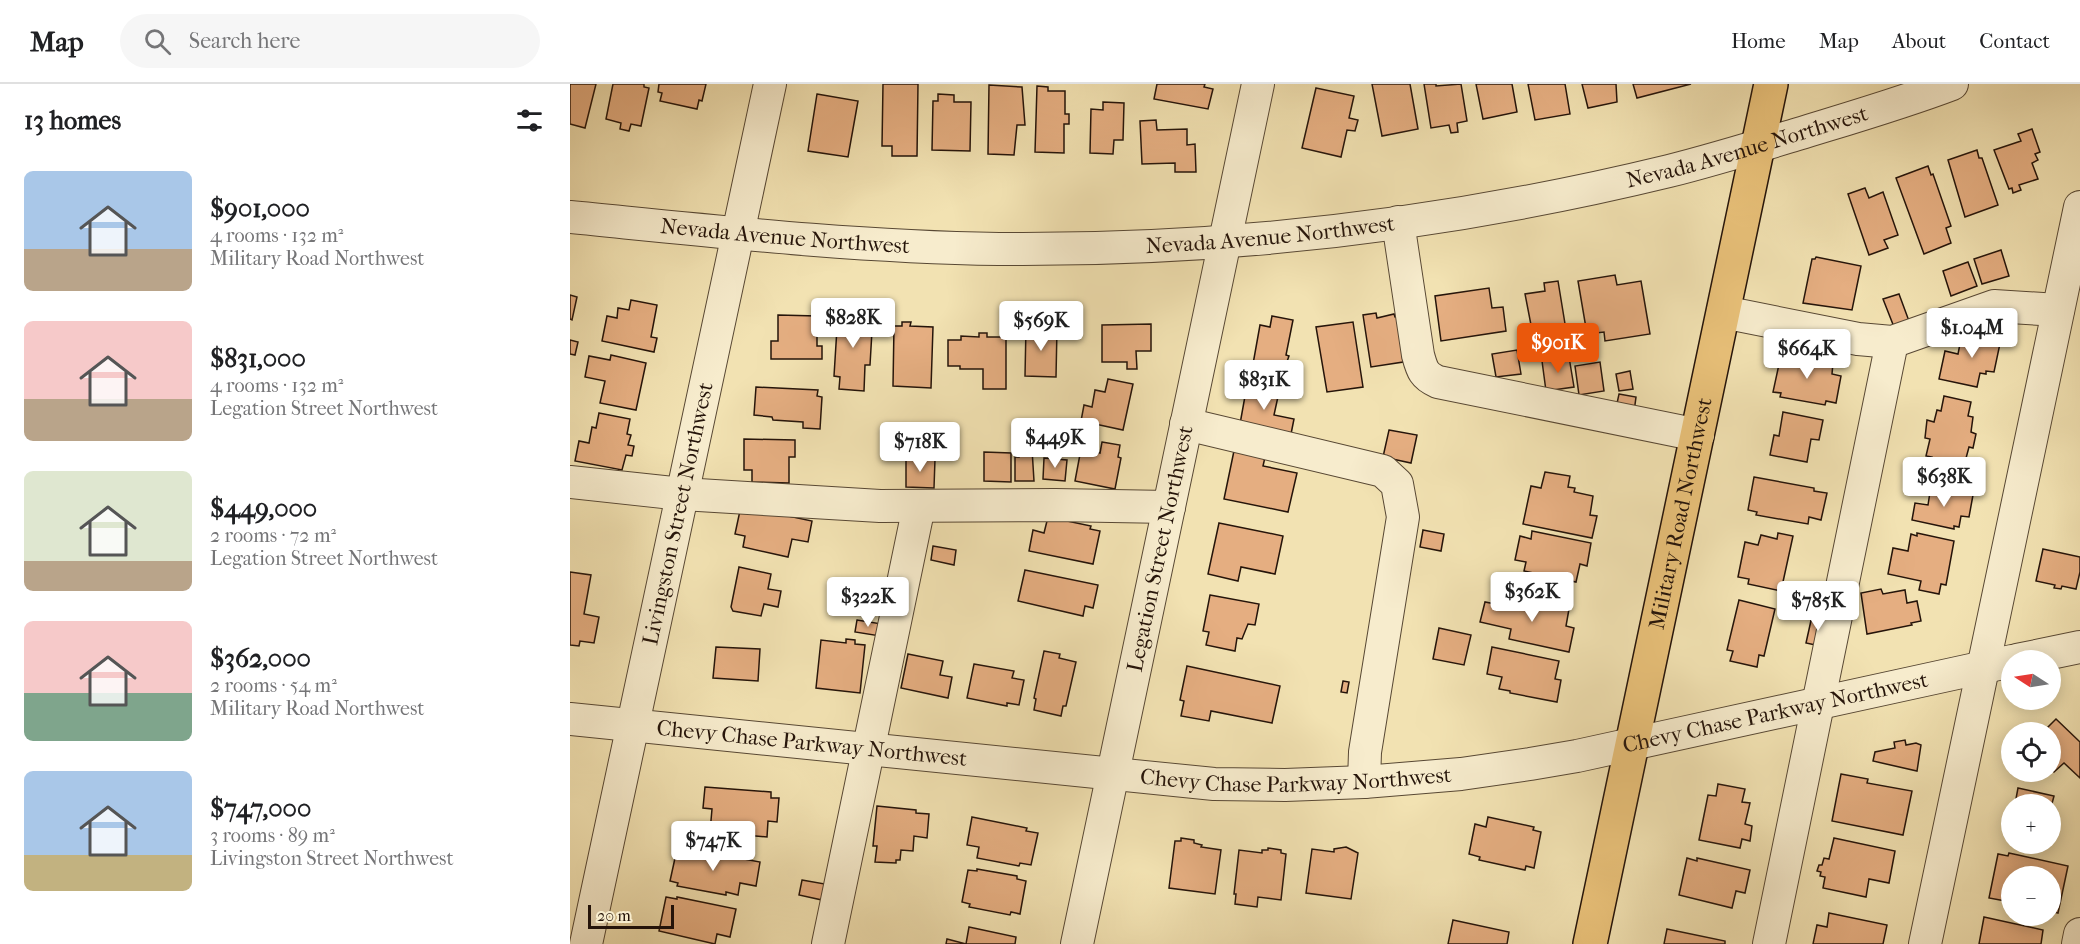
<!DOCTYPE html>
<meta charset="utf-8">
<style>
:root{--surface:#fff;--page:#f6f6f6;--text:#202124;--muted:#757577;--line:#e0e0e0;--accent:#ea580c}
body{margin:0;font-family:"IM FELL French Canon",serif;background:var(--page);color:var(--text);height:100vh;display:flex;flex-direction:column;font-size:22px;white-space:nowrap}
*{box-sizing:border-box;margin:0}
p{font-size:20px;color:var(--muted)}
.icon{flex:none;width:33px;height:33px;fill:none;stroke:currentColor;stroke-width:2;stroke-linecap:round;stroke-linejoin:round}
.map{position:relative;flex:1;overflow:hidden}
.sheet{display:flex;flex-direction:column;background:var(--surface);width:570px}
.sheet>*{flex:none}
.needle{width:39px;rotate:282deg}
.fabs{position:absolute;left:1431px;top:566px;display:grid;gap:12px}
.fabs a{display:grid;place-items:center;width:60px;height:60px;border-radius:50%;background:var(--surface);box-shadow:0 3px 15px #0003;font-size:30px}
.scale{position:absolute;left:18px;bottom:15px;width:86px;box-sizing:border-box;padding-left:6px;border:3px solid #25140a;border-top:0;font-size:16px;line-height:21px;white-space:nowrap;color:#25140a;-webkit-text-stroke:4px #f7eccd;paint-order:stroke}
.price{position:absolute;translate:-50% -51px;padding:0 14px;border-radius:6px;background:#fff;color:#222;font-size:20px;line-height:39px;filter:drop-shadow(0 2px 3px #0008)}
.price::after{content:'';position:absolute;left:50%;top:36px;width:18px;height:14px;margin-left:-9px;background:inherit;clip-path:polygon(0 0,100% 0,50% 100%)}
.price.selected{background:var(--accent);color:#fff}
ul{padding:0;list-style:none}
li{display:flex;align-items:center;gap:18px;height:150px;padding:0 24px}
li span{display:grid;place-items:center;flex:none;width:168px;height:120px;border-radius:9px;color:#555}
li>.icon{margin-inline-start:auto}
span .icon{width:72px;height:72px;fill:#fffc;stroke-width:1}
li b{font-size:26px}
h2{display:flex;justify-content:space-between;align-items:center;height:72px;padding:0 24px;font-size:26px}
header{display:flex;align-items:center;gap:36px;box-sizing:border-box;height:84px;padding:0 30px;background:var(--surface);border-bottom:2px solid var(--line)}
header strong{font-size:28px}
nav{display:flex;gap:33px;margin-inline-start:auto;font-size:21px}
.search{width:420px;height:54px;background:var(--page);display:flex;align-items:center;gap:15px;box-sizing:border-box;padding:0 21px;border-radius:33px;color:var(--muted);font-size:22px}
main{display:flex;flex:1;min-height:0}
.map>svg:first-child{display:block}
.building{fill:#e5ae81;stroke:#25140a;stroke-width:1.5}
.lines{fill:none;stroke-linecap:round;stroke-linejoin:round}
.minor-casing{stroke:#584834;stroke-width:34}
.major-casing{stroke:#25140a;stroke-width:36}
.minor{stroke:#f7eccd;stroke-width:32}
.major{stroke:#e9c179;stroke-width:33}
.labels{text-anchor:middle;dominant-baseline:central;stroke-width:5;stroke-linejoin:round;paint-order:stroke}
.street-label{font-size:22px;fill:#25140a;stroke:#f7eccd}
</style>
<header>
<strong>Map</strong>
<div class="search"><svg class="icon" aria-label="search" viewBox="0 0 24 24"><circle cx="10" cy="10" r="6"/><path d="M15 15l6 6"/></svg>Search here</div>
<nav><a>Home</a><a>Map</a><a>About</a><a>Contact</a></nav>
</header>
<main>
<section class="sheet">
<h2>13 homes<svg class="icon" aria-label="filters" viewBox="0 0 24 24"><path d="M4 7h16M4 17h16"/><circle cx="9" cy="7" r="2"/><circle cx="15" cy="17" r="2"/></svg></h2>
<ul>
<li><span style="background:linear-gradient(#a9c7e8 65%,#b9a48a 0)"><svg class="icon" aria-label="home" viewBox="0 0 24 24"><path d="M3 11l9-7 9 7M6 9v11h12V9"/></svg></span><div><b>$901,000</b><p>4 rooms · 132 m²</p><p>Military Road Northwest</p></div></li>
<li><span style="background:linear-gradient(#f6c9c9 65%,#b9a48a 0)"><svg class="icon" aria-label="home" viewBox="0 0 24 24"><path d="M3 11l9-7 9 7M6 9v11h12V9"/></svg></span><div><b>$831,000</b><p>4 rooms · 132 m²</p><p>Legation Street Northwest</p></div></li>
<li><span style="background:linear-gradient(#dfe7d0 75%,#b9a48a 0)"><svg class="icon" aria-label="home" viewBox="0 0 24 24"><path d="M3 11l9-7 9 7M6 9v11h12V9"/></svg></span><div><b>$449,000</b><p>2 rooms · 72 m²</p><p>Legation Street Northwest</p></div></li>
<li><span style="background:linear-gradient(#f6c9c9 60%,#7fa58c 0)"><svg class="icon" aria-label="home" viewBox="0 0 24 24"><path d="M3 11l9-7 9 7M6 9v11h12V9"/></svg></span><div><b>$362,000</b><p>2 rooms · 54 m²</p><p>Military Road Northwest</p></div></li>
<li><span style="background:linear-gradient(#a9c7e8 70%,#c2b280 0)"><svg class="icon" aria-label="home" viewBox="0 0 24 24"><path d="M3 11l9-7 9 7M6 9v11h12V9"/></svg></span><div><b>$747,000</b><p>3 rooms · 89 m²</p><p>Livingston Street Northwest</p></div></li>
</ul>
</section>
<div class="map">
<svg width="1510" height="860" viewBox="0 0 1510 860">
<rect width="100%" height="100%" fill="#f2e2b2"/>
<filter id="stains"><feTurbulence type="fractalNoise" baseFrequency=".00333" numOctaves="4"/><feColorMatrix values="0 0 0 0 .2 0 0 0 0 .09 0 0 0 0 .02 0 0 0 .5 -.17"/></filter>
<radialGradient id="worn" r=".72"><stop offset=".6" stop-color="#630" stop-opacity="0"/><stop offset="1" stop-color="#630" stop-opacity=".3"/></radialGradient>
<g class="building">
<polygon points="0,0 26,0 15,44 0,40"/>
<polygon points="43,0 74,0 74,3 79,4 71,42 61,40 59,47 50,45 51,39 36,35"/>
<polygon points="89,0 136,0 132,17 129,16 127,25 90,17 92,9 88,8"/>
<polygon points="313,0 348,0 347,72 322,72 322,62 312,62"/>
<polygon points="587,0 635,0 634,3 643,5 638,25 584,15"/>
<polygon points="802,0 840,0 848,45 812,52"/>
<polygon points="854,0 866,0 866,2 891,0 897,37 887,39 888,48 881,49 879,41 861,44"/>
<polygon points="906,0 942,0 947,28 913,35"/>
<polygon points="958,0 995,0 1000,30 965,36"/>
<polygon points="1012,0 1046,0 1047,18 1018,24"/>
<polygon points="1063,0 1121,0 1067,14"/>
<polygon points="419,1 452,3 455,41 447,41 444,71 418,70"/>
<polygon points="467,2 478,3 478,7 495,7 495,30 499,30 499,40 494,40 494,69 465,68"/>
<polygon points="746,4 784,12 779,34 788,36 785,47 777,46 771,73 732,64"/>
<polygon points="247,10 288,17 278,73 238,67"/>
<polygon points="368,10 384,11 384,18 401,18 400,67 362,66 363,17 368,17"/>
<polygon points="533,18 554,19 553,56 544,56 543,70 520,69 521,25 533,26"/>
<polygon points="586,36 587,46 617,45 617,61 625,60 626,88 605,88 605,79 572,80 570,37"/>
<polygon points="1462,45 1470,68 1465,70 1468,76 1462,79 1468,95 1449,101 1451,106 1443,109 1442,104 1439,105 1424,66 1451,57 1448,50"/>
<polygon points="1407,66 1409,74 1412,74 1428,121 1395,133 1378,76"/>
<polygon points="1358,82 1361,91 1363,90 1381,142 1376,144 1381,159 1354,170 1326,94"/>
<polygon points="1295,104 1299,114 1313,108 1328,151 1314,156 1318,164 1299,171 1278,110"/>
<polygon points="1431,166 1439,192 1412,200 1404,175"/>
<polygon points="1246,173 1291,182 1282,226 1233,219 1242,175 1245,175"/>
<polygon points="1398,178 1407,202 1381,212 1373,187"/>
<polygon points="1045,191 1047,201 1071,197 1080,250 1035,257 1034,248 1017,250 1008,197"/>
<polygon points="988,197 997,252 993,252 995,266 967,272 955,210 975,207 974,199"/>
<polygon points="919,204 922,224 933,223 936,247 871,257 865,212"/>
<polygon points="1329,210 1339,237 1324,243 1313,215"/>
<polygon points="0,211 7,213 2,236 0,235"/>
<polygon points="61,216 87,221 81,253 87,254 84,268 32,257 37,232 47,234 48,224 59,226"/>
<polygon points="268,228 303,230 300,281 295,281 294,307 269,305 270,293 264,292"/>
<polygon points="806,229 807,234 824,230 825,233 836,231 832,268 833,278 801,283 793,231"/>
<polygon points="208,231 247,232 247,262 252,262 252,275 201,275 201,257 208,257"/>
<polygon points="702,232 723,236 716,271 719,272 714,286 683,280 690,241 700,243"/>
<polygon points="332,238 341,238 340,242 363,243 361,304 323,302 324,242 332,242"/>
<polygon points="783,238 793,303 757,308 746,243"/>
<polygon points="581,240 581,267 566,267 567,285 557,285 557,278 532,278 532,241"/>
<polygon points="456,243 487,244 486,293 455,292"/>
<polygon points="1411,245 1432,250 1424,288 1416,287 1416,290 1410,289 1407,303 1369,295 1375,267 1388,270 1392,250 1409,253"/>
<polygon points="409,249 417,249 417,253 436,253 436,305 413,305 413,285 390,285 390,282 378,282 378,256 391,256 391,252 409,253"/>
<polygon points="0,256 8,258 5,271 0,270"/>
<polygon points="947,266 951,290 926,293 922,270"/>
<polygon points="1219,270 1263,279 1262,290 1271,292 1266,319 1256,317 1255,321 1210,313 1211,309 1203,308 1211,271 1218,272"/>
<polygon points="41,271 76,279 66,326 30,319 35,297 15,293 19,272 40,276"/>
<polygon points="999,273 1004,303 976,307 972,277"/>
<polygon points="1030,278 1034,307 1009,311 1005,282"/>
<polygon points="1060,287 1063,305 1049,307 1046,290"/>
<polygon points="538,295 563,300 553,346 511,337 514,321 522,323 525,306 535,308"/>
<polygon points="677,301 709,308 704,331 724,335 721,350 670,340"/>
<polygon points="186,303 248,306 247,312 252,313 250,345 233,344 233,338 203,336 202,333 184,331"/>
<polygon points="1049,310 1066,313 1064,328 1046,324"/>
<polygon points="1374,312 1401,318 1398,332 1403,333 1401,348 1406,350 1403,364 1399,363 1395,378 1388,377 1386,391 1359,386 1362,373 1356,372 1360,355 1355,354 1357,336 1364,338 1367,326 1371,327"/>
<polygon points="1213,328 1253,336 1249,356 1241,355 1237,378 1200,371 1204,351 1209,352"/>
<polygon points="29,329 60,335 57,350 61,351 58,361 64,362 62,372 56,371 52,386 5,377 9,357 19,359 22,343 26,344"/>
<polygon points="819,346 847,351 841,379 813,373"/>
<polygon points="174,355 225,356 225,373 219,373 219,399 182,398 182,386 174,386"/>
<polygon points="532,358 550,361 548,373 551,374 545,405 505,397 511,365 530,369"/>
<polygon points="665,362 696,369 693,382 727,389 718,428 654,415"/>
<polygon points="449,364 462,365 464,397 445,397 445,373 449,373"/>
<polygon points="414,368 441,369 441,398 414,397"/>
<polygon points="336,374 365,375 364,404 336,403"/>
<polygon points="474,374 497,376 495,397 473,395"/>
<polygon points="975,388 1000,392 998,403 1005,404 1004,408 1023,412 1020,431 1027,432 1022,454 953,440 961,402 971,404"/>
<polygon points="1184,393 1244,404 1244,407 1257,409 1251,436 1239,433 1238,440 1186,431 1187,428 1178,426"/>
<polygon points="1361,402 1403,411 1399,433 1391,432 1389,443 1384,442 1384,445 1342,436 1345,419 1358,421"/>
<polygon points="171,422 242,437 238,458 222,455 218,473 173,463 175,452 165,450"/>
<polygon points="478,433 521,442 520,445 530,447 523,480 459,467 463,446 474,449"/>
<polygon points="649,439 713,452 705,490 671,483 668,497 638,490"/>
<polygon points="853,446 874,450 871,467 850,463"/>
<polygon points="962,447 1021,459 1017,482 1010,480 1006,498 954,487 956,478 945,476 950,452 961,455"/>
<polygon points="1208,449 1223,452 1211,507 1178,500 1179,495 1168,493 1175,458 1188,461 1191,451 1207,455"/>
<polygon points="1347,449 1384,457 1376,501 1371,500 1369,510 1349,506 1351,497 1318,490 1323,464 1338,467 1341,450 1347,452"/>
<polygon points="363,462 386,466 384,481 361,476"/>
<polygon points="1473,465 1510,473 1510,488 1506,505 1492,502 1491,505 1484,504 1485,501 1466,497"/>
<polygon points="169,483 201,490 198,505 211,507 208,523 194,520 191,532 163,527 161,523"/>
<polygon points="455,486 528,501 523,524 515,522 513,532 448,517"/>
<polygon points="0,488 21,491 14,530 29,533 24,559 10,557 9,562 0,561"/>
<polygon points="1311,505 1313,510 1335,506 1337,519 1347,517 1351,537 1341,539 1342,541 1297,550 1291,509"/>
<polygon points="640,511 689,520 685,541 678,540 672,555 667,554 665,567 636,561 639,548 633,547"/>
<polygon points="948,514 964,517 964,514 981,517 980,521 999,525 996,542 1004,544 999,568 939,555 941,545 910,538 915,518 945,524"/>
<polygon points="1169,516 1205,525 1194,572 1189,571 1187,583 1160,577 1163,567 1157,566"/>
<polygon points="1242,532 1260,536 1255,563 1236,559"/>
<polygon points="287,536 312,540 310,552 285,548"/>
<polygon points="869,544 901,551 894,581 863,575"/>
<polygon points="276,555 285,556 285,560 295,561 290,609 246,604 251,556 276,559"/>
<polygon points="146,563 190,565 188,597 143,594"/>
<polygon points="922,563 989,577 985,595 991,596 987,618 940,609 940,607 929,605 932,593 917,590"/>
<polygon points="474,567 490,570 489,574 506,578 496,622 493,622 491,632 464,626 466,615 464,614"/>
<polygon points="338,570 373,577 370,591 382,593 378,614 331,604"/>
<polygon points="404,580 444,587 442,594 454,596 449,621 437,619 437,622 397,614"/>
<polygon points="617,582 710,602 702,639 641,627 639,637 611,632 614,617 610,616"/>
<polygon points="773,597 779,598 777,609 771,608"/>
<polygon points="1486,635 1510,658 1510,694 1494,679 1484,688 1480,684 1480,648 1473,648"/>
<polygon points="1335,656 1336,661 1346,659 1351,661 1347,687 1303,677 1305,668 1325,664 1324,658"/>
<polygon points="1271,690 1298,695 1297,699 1342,707 1333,751 1262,737"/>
<polygon points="1148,700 1175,705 1172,718 1180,719 1175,740 1182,742 1180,757 1172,755 1170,764 1129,756 1138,711 1146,712"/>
<polygon points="135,703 201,708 201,714 209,714 207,738 198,737 197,753 140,748 142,725 133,724"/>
<polygon points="1448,704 1484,712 1480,727 1480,720 1445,720"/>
<polygon points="307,722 346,726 346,729 359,730 357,754 344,752 343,767 331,766 330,776 326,776 326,779 305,778 307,762 303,762"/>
<polygon points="402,733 457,744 456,747 468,749 461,781 450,779 449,782 407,774 409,763 397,761"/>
<polygon points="918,733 964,743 963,746 971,748 964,784 956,782 955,786 909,776 910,773 899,770 905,740 916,743"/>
<polygon points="611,754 624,756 624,759 632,761 631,763 651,766 645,810 599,804 605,757 611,757"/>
<polygon points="1264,754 1325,767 1319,799 1299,795 1296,813 1253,804 1255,793 1250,792 1251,788 1247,787 1249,781 1252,781 1254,774 1259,775"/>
<polygon points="776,763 788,769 781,815 736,809 742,765 764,768 764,765"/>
<polygon points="116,764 190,778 186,802 170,799 168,811 156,808 156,811 107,802 108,799 100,797 107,765 115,767"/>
<polygon points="698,764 711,766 711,769 716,770 711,816 688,813 687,823 665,820 666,810 664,810 669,766 692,769 692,766 698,766"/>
<polygon points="1439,769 1498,782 1488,829 1480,827 1480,792 1442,792 1441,818 1419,814 1428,770 1438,772"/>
<polygon points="1117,774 1127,777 1127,774 1180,786 1175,809 1166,807 1162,824 1109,811"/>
<polygon points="407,785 447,792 447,795 456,797 450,830 441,828 440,831 399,823 400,820 392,818 398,786 407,787"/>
<polygon points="232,796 255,800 252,816 229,811"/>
<polygon points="96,813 107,815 107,813 166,825 160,853 147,850 145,860 89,847"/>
<polygon points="1259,829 1317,841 1313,860 1243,860 1247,841 1257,843"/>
<polygon points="1414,833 1473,846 1471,860 1409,860"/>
<polygon points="883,836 939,848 937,860 878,860"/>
<polygon points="399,843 446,853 445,860 376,860 377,855 396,860"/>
<polygon points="1097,845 1155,857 1155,860 1094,860"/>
</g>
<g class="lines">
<defs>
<g id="minor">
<path id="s1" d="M 0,133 C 143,147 285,163 429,165 C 653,167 881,140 1099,87 C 1143,76 1185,63 1228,50 C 1280,34 1332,19 1382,0"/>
<path d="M 828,138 L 848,271 C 852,286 854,292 868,298 L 1128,351"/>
<polyline points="1153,228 1288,255 1322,258 1424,222 1488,226"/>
<polyline points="616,340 813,387 827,400 833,433 795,668 794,698"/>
<polyline points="0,398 112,410 310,422 485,421 599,423"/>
<polyline points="1447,576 1510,563"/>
<path id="s2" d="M 0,635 L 644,700 L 715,701 L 794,698 L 891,690 L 960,680 L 1007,672 L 1442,577"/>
<path id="s3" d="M 16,860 L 200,0"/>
<polyline points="258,860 349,422"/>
<path id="s4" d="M 507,860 L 688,0"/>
<polyline points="1199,860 1322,258"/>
<polyline points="1355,860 1510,123"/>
<polyline points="1508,860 1510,850"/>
</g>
<g id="major">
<path id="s5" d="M 1020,860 L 1201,0"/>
</g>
</defs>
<use href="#minor" class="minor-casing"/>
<use href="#major" class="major-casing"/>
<use href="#minor" class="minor"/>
<use href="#major" class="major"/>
</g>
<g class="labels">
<g class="street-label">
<text stroke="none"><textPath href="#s1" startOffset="1188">Nevada Avenue Northwest</textPath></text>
<text stroke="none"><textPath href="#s1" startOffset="702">Nevada Avenue Northwest</textPath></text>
<text stroke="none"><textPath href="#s1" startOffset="216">Nevada Avenue Northwest</textPath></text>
<text stroke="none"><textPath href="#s3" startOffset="440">Livingston Street Northwest</textPath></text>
<text stroke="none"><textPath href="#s5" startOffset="440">Military Road Northwest</textPath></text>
<text stroke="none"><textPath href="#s4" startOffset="404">Legation Street Northwest</textPath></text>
<text stroke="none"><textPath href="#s2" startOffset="1215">Chevy Chase Parkway Northwest</textPath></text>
<text stroke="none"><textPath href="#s2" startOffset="243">Chevy Chase Parkway Northwest</textPath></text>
<text stroke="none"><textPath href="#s2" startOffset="729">Chevy Chase Parkway Northwest</textPath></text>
</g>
</g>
<rect width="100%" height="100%" filter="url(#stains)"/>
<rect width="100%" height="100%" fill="url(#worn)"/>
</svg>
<div class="fabs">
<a><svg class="needle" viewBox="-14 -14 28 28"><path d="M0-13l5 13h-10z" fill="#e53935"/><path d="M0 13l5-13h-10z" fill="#757577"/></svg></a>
<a><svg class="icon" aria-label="locate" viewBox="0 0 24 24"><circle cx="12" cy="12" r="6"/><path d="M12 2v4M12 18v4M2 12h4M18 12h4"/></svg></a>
<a>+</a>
<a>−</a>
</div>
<div class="scale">20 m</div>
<b class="price" style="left:283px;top:265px">$828K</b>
<b class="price" style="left:471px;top:268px">$569K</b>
<b class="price" style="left:1402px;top:275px">$1.04M</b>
<b class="price selected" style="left:988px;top:290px">$901K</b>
<b class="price" style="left:1237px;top:296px">$664K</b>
<b class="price" style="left:694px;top:327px">$831K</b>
<b class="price" style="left:485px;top:385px">$449K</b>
<b class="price" style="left:350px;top:389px">$718K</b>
<b class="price" style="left:1374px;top:424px">$638K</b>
<b class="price" style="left:962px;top:539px">$362K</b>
<b class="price" style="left:298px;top:544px">$322K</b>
<b class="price" style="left:1248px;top:548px">$785K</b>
<b class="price" style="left:143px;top:788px">$747K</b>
</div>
</main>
